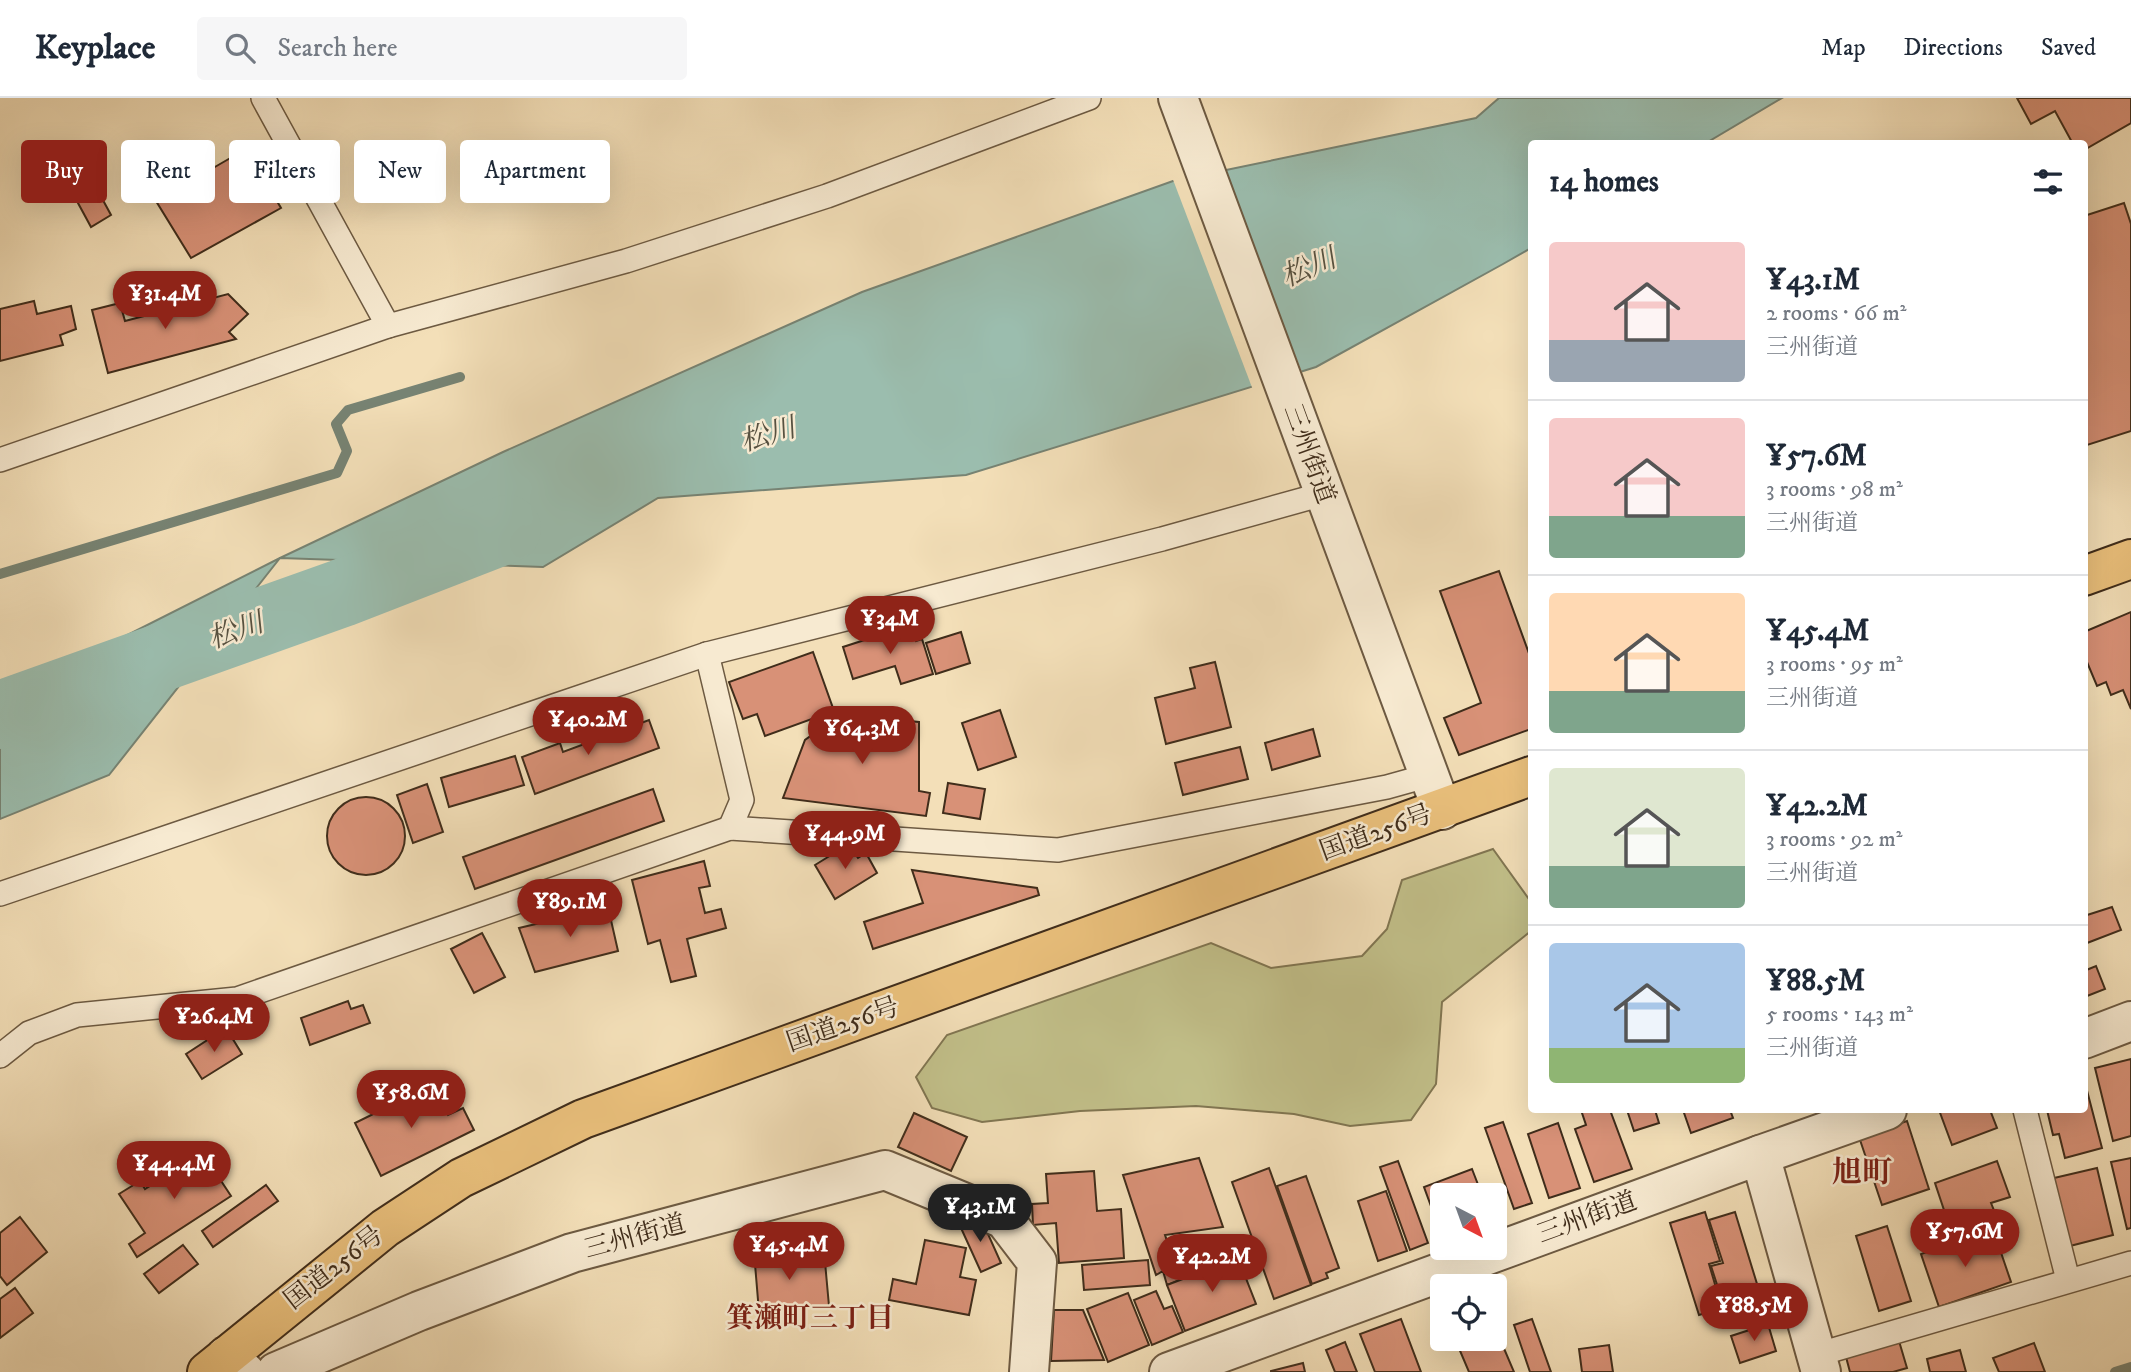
<!DOCTYPE html>
<meta charset="utf-8">
<style>
:root{--surface:#fff;--page:#f6f6f7;--text:#1f2937;--muted:#747a83;--line:#e0e1e3;--accent:#8f2418}
body{margin:0;font-family:"IM FELL DW Pica","Noto Serif JP",serif;background:var(--page);color:var(--text);height:100vh;display:flex;flex-direction:column;font-size:26px;white-space:nowrap}
*{box-sizing:border-box;margin:0}
p{font-size:23px;color:var(--muted)}
.icon{flex:none;width:38px;height:38px;fill:none;stroke:currentColor;stroke-width:2;stroke-linecap:round;stroke-linejoin:round}
.map{position:relative;flex:1;overflow:hidden}
.details{position:absolute;left:1528px;top:42px;width:560px;height:973px;display:flex;flex-direction:column;background:var(--surface);border-radius:7px;box-shadow:0 7px 28px #0002}
.details>*{flex:none}
.hud{position:absolute;left:21px;top:42px;width:665px;height:63px;display:flex;gap:14px}
.needle{width:46px;rotate:139deg}
.buttons{position:absolute;left:1430px;top:1085px;display:grid;gap:14px}
.buttons a{display:grid;place-items:center;width:77px;height:77px;border-radius:7px;background:var(--surface);box-shadow:0 7px 28px #0002;font-size:35px}
.price{position:absolute;translate:-50% -60px;padding:0 16px;border-radius:24px;background:var(--accent);color:#fff;font-size:23px;line-height:46px;filter:drop-shadow(0 2px 4px #0008)}
.price::after{content:'';position:absolute;left:50%;top:42px;width:21px;height:16px;margin-left:-10px;background:inherit;clip-path:polygon(0 0,100% 0,50% 100%)}
.price.current{background:#222;color:#fff}
ul{padding:0;list-style:none}
li{display:flex;align-items:center;gap:21px;height:175px;padding:0 21px}
li+li{border-top:2px solid var(--line)}
li span{display:grid;place-items:center;flex:none;width:196px;height:140px;border-radius:7px;color:#555}
li>.icon{margin-inline-start:auto}
span .icon{width:84px;height:84px;fill:#fffc;stroke-width:1}
li b{font-size:30px}
h2{display:flex;justify-content:space-between;align-items:center;height:84px;padding:0 21px;font-size:30px}
.chip{padding:0 24px;border-radius:7px;background:var(--surface);box-shadow:0 7px 28px #0002;font-size:24px;line-height:63px}
.chip.current{background:var(--accent);color:#fff}
header{display:flex;align-items:center;gap:42px;box-sizing:border-box;height:98px;padding:0 35px;background:var(--surface);border-bottom:2px solid var(--line)}
header strong{font-size:33px}
nav{display:flex;gap:38px;margin-inline-start:auto;font-size:24px}
.search{width:490px;height:63px;background:var(--page);display:flex;align-items:center;gap:18px;box-sizing:border-box;padding:0 24px;border-radius:7px;color:var(--muted);font-size:26px}
.map>svg:first-child{display:block}
.green{fill:#c2c08a;stroke:#817652;stroke-width:2}
.water{fill:#9bbdae;stroke:#778373;stroke-width:2}
.pier{fill:#f3dfb8}
.lines{fill:none;stroke-linecap:round;stroke-linejoin:round}
.stream{stroke:#778373;stroke-width:10}
.river{stroke:#9bbdae;stroke-width:68}
.building{fill:#d89177;stroke:#402d1b;stroke-width:2}
.service-casing{stroke:#6d5a42;stroke-width:26}
.minor-casing{stroke:#6d5a42;stroke-width:42}
.tertiary-casing{stroke:#6d5a42;stroke-width:42}
.trunk-casing{stroke:#402d1b;stroke-width:42}
.service{stroke:#f7ead1;stroke-width:23}
.minor{stroke:#f7ead1;stroke-width:38}
.tertiary{stroke:#f7ead1;stroke-width:38}
.trunk{stroke:#eac07c;stroke-width:38}
.labels{text-anchor:middle;dominant-baseline:central;stroke-width:5;stroke-linejoin:round;paint-order:stroke}
.street-label{font-size:26px;fill:#402d1b;stroke:#f7ead1}
.water-label{font-size:28px;font-style:italic;fill:#575140;stroke:#f7ead1}
.neighbourhood-label{font-size:28px;font-weight:bold;fill:#7a1f14;stroke:#f7ead1}
.quarter-label{font-size:30px;font-weight:bold;fill:#7a1f14;stroke:#f7ead1}
</style>
<header>
<strong>Keyplace</strong>
<div class="search"><svg class="icon" aria-label="search" viewBox="0 0 24 24"><circle cx="10" cy="10" r="6"/><path d="M15 15l6 6"/></svg>Search here</div>
<nav><a>Map</a><a>Directions</a><a>Saved</a></nav>
</header>
<div class="map">
<svg width="2131" height="1274" viewBox="0 0 2131 1274">
<rect width="100%" height="100%" fill="#f3dfb8"/>
<filter id="stains"><feTurbulence type="fractalNoise" baseFrequency=".00286" numOctaves="4"/><feColorMatrix values="0 0 0 0 .2 0 0 0 0 .09 0 0 0 0 .02 0 0 0 .5 -.17"/></filter>
<radialGradient id="worn" r=".72"><stop offset=".6" stop-color="#630" stop-opacity="0"/><stop offset="1" stop-color="#630" stop-opacity=".3"/></radialGradient>
<polygon class="green" points="1493,751 1531,804 1531,833 1442,904 1436,986 1411,1022 1350,1028 1294,1016 1196,1008 1080,1013 982,1024 932,1010 916,979 947,937 1211,845 1271,870 1362,858 1387,831 1402,782"/>
<polygon class="water" points="1499,0 1782,0 1706,45 1531,46 1531,150 1503,166 1316,269 966,377 658,400 543,469 280,460 109,677 0,721 0,591 68,567 280,460 503,354 862,194 1173,83 1476,20"/>
<polygon class="pier" points="1222,69 1303,277 1253,292 1172,79"/>
<g class="lines">
<g class="stream">
<polyline points="0,476 337,375 347,353 336,326 348,312 460,279"/>
<polyline points="2115,1274 2131,1269"/>
</g>
<polyline class="river" points="0,617 342,495 507,431"/>
</g>
<g class="building">
<polygon points="2017,0 2131,0 2131,25 2084,52 2084,46 2073,46 2055,13 2031,26"/>
<polygon points="246,51 281,110 191,160 156,103"/>
<polygon points="98,93 111,117 91,129 78,105"/>
<polygon points="2124,105 2131,126 2131,333 2084,348 2084,118"/>
<polygon points="228,196 248,216 229,234 236,241 108,275 92,212 120,205 125,223"/>
<polygon points="34,203 37,216 71,208 76,231 60,237 63,247 0,263 0,211"/>
<polygon points="1499,473 1531,561 1531,631 1459,657 1444,620 1481,605 1440,493"/>
<polygon points="2131,514 2131,611 2123,592 2111,597 2106,584 2097,588 2084,557 2084,534"/>
<polygon points="911,527 916,543 922,541 933,576 901,586 895,568 853,581 843,549"/>
<polygon points="961,534 970,565 936,576 926,545"/>
<polygon points="813,554 834,613 765,638 757,616 743,621 729,584"/>
<polygon points="1215,564 1231,629 1166,646 1155,600 1195,590 1190,570"/>
<polygon points="1000,612 1016,659 978,672 962,625"/>
<polygon points="840,617 919,624 919,693 930,695 926,718 783,700 805,642"/>
<polygon points="649,622 659,650 535,696 522,659 560,645 563,654"/>
<polygon points="1313,631 1320,658 1272,672 1265,645"/>
<polygon points="1240,649 1248,681 1183,697 1175,665"/>
<polygon points="515,658 524,687 449,709 441,680"/>
<polygon points="948,685 985,691 980,721 943,715"/>
<polygon points="427,686 443,734 413,745 397,697"/>
<polygon points="653,691 664,723 475,791 463,759"/>
<circle cx="366" cy="738" r="39"/>
<polygon points="849,746 858,760 866,755 877,775 835,801 815,767"/>
<polygon points="704,763 710,788 699,790 705,815 721,811 726,830 687,841 696,878 671,884 660,842 648,846 632,782"/>
<polygon points="912,772 1037,790 1039,797 873,851 864,824 923,805"/>
<polygon points="608,809 618,853 535,874 519,830"/>
<polygon points="2112,809 2121,832 2087,845 2084,818"/>
<polygon points="482,835 505,879 474,895 451,851"/>
<polygon points="2096,868 2105,891 2087,898 2084,873"/>
<polygon points="348,903 351,911 363,907 370,925 310,947 301,920"/>
<polygon points="226,930 242,956 202,981 186,956"/>
<polygon points="2131,961 2131,1038 2113,1043 2095,970"/>
<polygon points="2084,981 2102,1050 2065,1060 2059,1036 2053,1037 2047,1012 2084,1012"/>
<polygon points="434,986 448,1017 463,1010 474,1032 381,1078 355,1025"/>
<polygon points="1581,1012 1610,1012 1632,1071 1594,1084 1575,1031 1586,1027"/>
<polygon points="1627,1012 1655,1012 1659,1025 1634,1033"/>
<polygon points="1683,1012 1730,1012 1733,1020 1691,1035"/>
<polygon points="1939,1012 1990,1012 1997,1030 1952,1047"/>
<polygon points="914,1015 967,1039 951,1073 898,1049"/>
<polygon points="1907,1023 1929,1091 1882,1107 1859,1039"/>
<polygon points="1503,1024 1532,1105 1514,1111 1485,1030"/>
<polygon points="1558,1025 1580,1090 1549,1100 1528,1036"/>
<polygon points="202,1054 231,1098 137,1159 129,1146 145,1135 119,1096 140,1083 145,1091"/>
<polygon points="1199,1060 1223,1129 1165,1137 1171,1154 1180,1151 1190,1178 1167,1187 1163,1173 1156,1177 1123,1077"/>
<polygon points="2131,1060 2131,1130 2127,1131 2111,1064"/>
<polygon points="1398,1063 1428,1145 1410,1152 1380,1069"/>
<polygon points="1997,1063 2010,1099 1991,1105 1995,1115 1950,1130 1935,1085"/>
<polygon points="1269,1070 1311,1187 1274,1201 1232,1084"/>
<polygon points="2097,1070 2113,1137 2070,1148 2054,1080"/>
<polygon points="1472,1071 1482,1097 1442,1097 1442,1129 1439,1130 1424,1089"/>
<polygon points="1094,1073 1097,1113 1121,1111 1124,1160 1059,1165 1056,1125 1033,1127 1032,1106 1048,1105 1046,1076"/>
<polygon points="1306,1078 1339,1170 1326,1175 1328,1180 1312,1186 1277,1088"/>
<polygon points="266,1087 278,1103 213,1149 202,1133"/>
<polygon points="1386,1093 1407,1153 1378,1163 1358,1103"/>
<polygon points="1705,1114 1720,1163 1709,1166 1722,1210 1699,1217 1670,1125"/>
<polygon points="1735,1114 1765,1212 1729,1224 1711,1168 1723,1165 1709,1122"/>
<polygon points="20,1119 47,1154 7,1187 0,1178 0,1135"/>
<polygon points="956,1119 984,1127 1001,1165 981,1174"/>
<polygon points="1887,1128 1911,1203 1879,1213 1856,1138"/>
<polygon points="1995,1137 2011,1184 1939,1209 1921,1156 1968,1140 1971,1145"/>
<polygon points="925,1142 966,1150 960,1179 976,1182 969,1217 889,1202 893,1181 916,1186"/>
<polygon points="183,1147 198,1166 159,1195 144,1176"/>
<polygon points="795,1150 797,1166 825,1164 829,1208 759,1214 754,1154"/>
<polygon points="1238,1160 1256,1206 1185,1233 1167,1187"/>
<polygon points="1148,1162 1150,1187 1084,1192 1082,1167"/>
<polygon points="15,1190 33,1215 0,1240 0,1201"/>
<polygon points="1156,1193 1164,1211 1172,1208 1183,1234 1152,1247 1134,1202"/>
<polygon points="1128,1195 1149,1247 1108,1264 1087,1211"/>
<polygon points="1054,1212 1083,1212 1104,1262 1051,1263"/>
<polygon points="1401,1221 1421,1274 1375,1274 1360,1236"/>
<polygon points="1532,1221 1551,1274 1530,1274 1514,1227"/>
<polygon points="1768,1226 1776,1253 1740,1265 1731,1238"/>
<polygon points="1494,1227 1514,1274 1469,1274 1455,1241 1494,1241"/>
<polygon points="1899,1243 1907,1270 1893,1274 1850,1274 1846,1259"/>
<polygon points="1345,1244 1357,1274 1335,1274 1326,1252"/>
<polygon points="2034,1245 2045,1274 1999,1274 1993,1260"/>
<polygon points="1609,1247 1613,1274 1582,1274 1579,1251"/>
<polygon points="1960,1252 1966,1274 1930,1274 1927,1261"/>
<polygon points="1303,1265 1305,1274 1271,1274 1271,1273"/>
</g>
<g class="lines">
<defs>
<g id="service">
<polyline points="388,228 626,163 827,98 1089,0"/>
<polyline points="0,362 388,228 263,0"/>
<polyline points="707,556 742,702 730,730"/>
<polyline points="0,796 707,556 1162,441 1323,396"/>
<polyline points="0,958 29,935 77,917 237,901 730,730 1058,752 1387,689 1430,677"/>
<polyline points="2025,1012 2068,1182"/>
<polyline points="1816,1257 2131,1165"/>
</g>
<g id="minor">
<polyline points="2084,941 2131,923"/>
<polyline points="1760,1057 1887,1012"/>
<polyline points="226,1258 245,1274"/>
<polyline points="276,1274 419,1213 572,1155 885,1072 1004,1121 1037,1164 1029,1274"/>
</g>
<g id="tertiary">
<polyline points="1178,0 1442,712"/>
<polyline points="1169,1274 1760,1057 1821,1274"/>
</g>
<g id="trunk">
<polyline points="2084,478 2131,461"/>
<polyline points="207,1274 385,1130 461,1080 583,1021 1531,678"/>
</g>
</defs>
<use href="#service" class="service-casing"/>
<use href="#minor" class="minor-casing"/>
<use href="#tertiary" class="tertiary-casing"/>
<use href="#trunk" class="trunk-casing"/>
<use href="#service" class="service"/>
<use href="#minor" class="minor"/>
<use href="#tertiary" class="tertiary"/>
<use href="#trunk" class="trunk"/>
</g>
<g class="labels">
<g class="street-label">
<text transform="translate(1309 356) rotate(70)">三州街道</text>
<text transform="translate(1376 735) rotate(-20)">国道256号</text>
<text transform="translate(843 927) rotate(-19)">国道256号</text>
<text transform="translate(1587 1120) rotate(-20)">三州街道</text>
<text transform="translate(635 1139) rotate(-15)">三州街道</text>
<text transform="translate(334 1170) rotate(-38)">国道256号</text>
</g>
<g class="water-label">
<text transform="translate(1309 170) rotate(-23)">松川</text>
<text transform="translate(768 337) rotate(-17)">松川</text>
<text transform="translate(236 533) rotate(-20)">松川</text>
</g>
<g class="neighbourhood-label">
<text x="810" y="1220">箕瀬町三丁目</text>
</g>
<g class="quarter-label">
<text x="1862" y="1075">旭町</text>
</g>
</g>
<rect width="100%" height="100%" filter="url(#stains)"/>
<rect width="100%" height="100%" fill="url(#worn)"/>
</svg>
<div class="buttons">
<a><svg class="needle" viewBox="-14 -14 28 28"><path d="M0-13l5 13h-10z" fill="#e53935"/><path d="M0 13l5-13h-10z" fill="#747a83"/></svg></a>
<a><svg class="icon" aria-label="locate" viewBox="0 0 24 24"><circle cx="12" cy="12" r="6"/><path d="M12 2v4M12 18v4M2 12h4M18 12h4"/></svg></a>
</div>
<b class="price" style="left:165px;top:233px">¥31.4M</b>
<b class="price" style="left:890px;top:558px">¥34M</b>
<b class="price" style="left:588px;top:659px">¥40.2M</b>
<b class="price" style="left:862px;top:668px">¥64.3M</b>
<b class="price" style="left:845px;top:773px">¥44.9M</b>
<b class="price" style="left:570px;top:841px">¥89.1M</b>
<b class="price" style="left:214px;top:956px">¥26.4M</b>
<b class="price" style="left:411px;top:1032px">¥58.6M</b>
<b class="price" style="left:174px;top:1103px">¥44.4M</b>
<b class="price current" style="left:980px;top:1146px">¥43.1M</b>
<b class="price" style="left:1965px;top:1171px">¥57.6M</b>
<b class="price" style="left:789px;top:1184px">¥45.4M</b>
<b class="price" style="left:1212px;top:1196px">¥42.2M</b>
<b class="price" style="left:1754px;top:1245px">¥88.5M</b>
<div class="hud">
<a class="chip current">Buy</a>
<a class="chip">Rent</a>
<a class="chip">Filters</a>
<a class="chip">New</a>
<a class="chip">Apartment</a>
</div>
<section class="details">
<h2>14 homes<svg class="icon" aria-label="filters" viewBox="0 0 24 24"><path d="M4 7h16M4 17h16"/><circle cx="9" cy="7" r="2"/><circle cx="15" cy="17" r="2"/></svg></h2>
<ul>
<li><span style="background:linear-gradient(#f6c9c9 70%,#9aa5b1 0)"><svg class="icon" aria-label="home" viewBox="0 0 24 24"><path d="M3 11l9-7 9 7M6 9v11h12V9"/></svg></span><div><b>¥43.1M</b><p>2 rooms · 66 m²</p><p>三州街道</p></div></li>
<li><span style="background:linear-gradient(#f6c9c9 70%,#7fa58c 0)"><svg class="icon" aria-label="home" viewBox="0 0 24 24"><path d="M3 11l9-7 9 7M6 9v11h12V9"/></svg></span><div><b>¥57.6M</b><p>3 rooms · 98 m²</p><p>三州街道</p></div></li>
<li><span style="background:linear-gradient(#ffd9b3 70%,#7fa58c 0)"><svg class="icon" aria-label="home" viewBox="0 0 24 24"><path d="M3 11l9-7 9 7M6 9v11h12V9"/></svg></span><div><b>¥45.4M</b><p>3 rooms · 95 m²</p><p>三州街道</p></div></li>
<li><span style="background:linear-gradient(#dfe7d0 70%,#7fa58c 0)"><svg class="icon" aria-label="home" viewBox="0 0 24 24"><path d="M3 11l9-7 9 7M6 9v11h12V9"/></svg></span><div><b>¥42.2M</b><p>3 rooms · 92 m²</p><p>三州街道</p></div></li>
<li><span style="background:linear-gradient(#a9c7e8 75%,#8fb573 0)"><svg class="icon" aria-label="home" viewBox="0 0 24 24"><path d="M3 11l9-7 9 7M6 9v11h12V9"/></svg></span><div><b>¥88.5M</b><p>5 rooms · 143 m²</p><p>三州街道</p></div></li>
</ul>
</section>
</div>
